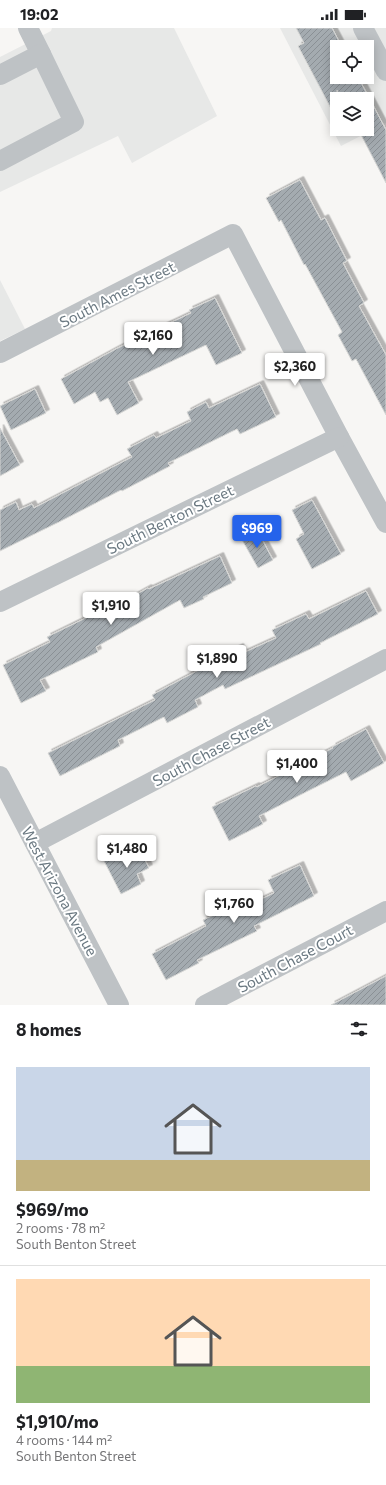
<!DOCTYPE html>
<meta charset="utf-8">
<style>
:root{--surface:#fff;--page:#f6f6f6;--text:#202124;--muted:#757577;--line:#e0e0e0;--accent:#2563eb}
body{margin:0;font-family:Commissioner,sans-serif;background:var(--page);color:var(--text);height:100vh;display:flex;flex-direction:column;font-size:15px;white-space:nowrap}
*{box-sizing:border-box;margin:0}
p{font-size:13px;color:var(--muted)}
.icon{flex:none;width:22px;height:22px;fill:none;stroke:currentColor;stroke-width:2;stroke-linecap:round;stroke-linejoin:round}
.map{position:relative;height:977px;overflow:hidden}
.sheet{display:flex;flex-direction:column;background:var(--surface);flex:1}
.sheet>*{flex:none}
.buttons{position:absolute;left:330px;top:12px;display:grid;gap:8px}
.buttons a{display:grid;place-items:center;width:44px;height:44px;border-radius:0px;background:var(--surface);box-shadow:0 2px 10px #0003;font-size:20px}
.price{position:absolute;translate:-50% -34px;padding:0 9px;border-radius:4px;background:#fff;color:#222;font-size:13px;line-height:26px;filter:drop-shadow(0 1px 2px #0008)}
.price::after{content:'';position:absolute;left:50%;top:24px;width:12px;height:9px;margin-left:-6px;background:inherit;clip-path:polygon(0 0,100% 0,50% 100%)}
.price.active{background:var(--accent);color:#fff}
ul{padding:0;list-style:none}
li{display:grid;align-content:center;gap:8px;height:212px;padding:0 16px}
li+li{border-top:1px solid var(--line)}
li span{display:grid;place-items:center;height:124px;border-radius:0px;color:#555}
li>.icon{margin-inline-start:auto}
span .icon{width:72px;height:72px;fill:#fffc;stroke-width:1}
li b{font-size:17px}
h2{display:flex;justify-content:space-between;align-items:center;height:48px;padding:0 16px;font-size:17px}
.status{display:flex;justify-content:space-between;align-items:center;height:28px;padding:0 20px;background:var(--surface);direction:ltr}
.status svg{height:11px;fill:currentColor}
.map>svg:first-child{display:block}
.built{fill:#e7e8e7;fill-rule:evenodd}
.building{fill:url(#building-hatch);stroke:#d8d8d6;filter:url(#shadow)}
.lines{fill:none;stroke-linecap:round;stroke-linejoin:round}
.minor{stroke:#bec2c5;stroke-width:20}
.labels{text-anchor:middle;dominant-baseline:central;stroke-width:4;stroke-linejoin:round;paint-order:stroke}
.street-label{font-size:15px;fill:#6a7881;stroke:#fff}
</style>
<div class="status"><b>19:02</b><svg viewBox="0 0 49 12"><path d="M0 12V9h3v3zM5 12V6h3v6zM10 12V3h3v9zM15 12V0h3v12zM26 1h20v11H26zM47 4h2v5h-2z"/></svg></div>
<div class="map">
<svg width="386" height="977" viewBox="0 0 386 977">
<defs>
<pattern id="building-hatch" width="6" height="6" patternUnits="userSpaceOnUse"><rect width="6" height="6" fill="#a4abb0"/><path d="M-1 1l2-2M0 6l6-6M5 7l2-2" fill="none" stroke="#8a9095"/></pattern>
<filter id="shadow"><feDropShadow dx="3.5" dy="-3.5" stdDeviation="0" flood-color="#0004"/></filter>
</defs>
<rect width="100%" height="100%" fill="#f7f6f4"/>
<g class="built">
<polygon points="52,0 174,0 217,88 132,135 118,108 0,164 0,29 51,3"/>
<path d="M 280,0 L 386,0 L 386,95 L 341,118 ZM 337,19 L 367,19 L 367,49 L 337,49 ZM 337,71 L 367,71 L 367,101 L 337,101 Z"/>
<polygon points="0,252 25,301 0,313"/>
</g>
<g class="building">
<polygon points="296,0 332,0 342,19 337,19 337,49 358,49 386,102 386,155 358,101 367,101 367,71 342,71 337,62 337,92 298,18 304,15"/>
<polygon points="300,152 321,192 325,190 347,233 343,235 364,275 359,278 386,327 386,387 356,331 352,333 338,307 342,304 305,236 304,237 281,192 279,194 266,170"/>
<polygon points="215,270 242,325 216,337 206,317 128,354 139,375 117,387 108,370 100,374 95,364 74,376 61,351 116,321 191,285 189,282"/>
<polygon points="260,356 276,389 240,406 237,401 168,435 170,438 122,463 121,462 61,493 0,523 0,482 16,474 19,482 32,476 34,480 132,429 127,421 154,407 156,410 191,393 187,384 206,374 209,380"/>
<polygon points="35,361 46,385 11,402 0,378"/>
<polygon points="0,400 20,437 0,448"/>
<polygon points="312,472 341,526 312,541 296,511 304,506 292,482"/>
<polygon points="257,502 273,532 258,540 241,510"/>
<polygon points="220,528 232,555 203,569 204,571 184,580 180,572 96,619 98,624 40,652 46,663 21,675 3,637 50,614 47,609 94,586 95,589 148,560 149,561"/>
<polygon points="366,563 378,586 320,615 321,616 225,661 223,657 195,672 198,679 167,695 164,689 118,712 120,718 60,748 48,725 155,672 152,667 212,635 211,633 240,619 243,625 276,610 272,602 306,586 309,591"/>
<polygon points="366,701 384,735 351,753 346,744 306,764 259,788 263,796 229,813 212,779 256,758 257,759 333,720 332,719"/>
<polygon points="137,817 149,840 137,846 141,856 121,866 104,833"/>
<polygon points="300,837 314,868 254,898 257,903 197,932 199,935 166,952 152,926 206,898 203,892 243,874 245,879 274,865 268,852"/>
<polygon points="386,948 386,977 331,977"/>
</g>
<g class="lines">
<g class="minor">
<polyline points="28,0 41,26"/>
<polyline points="363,0 386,43"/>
<polyline points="0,47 41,26 74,94 0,133"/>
<polyline points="0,325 233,206 339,409 386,495"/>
<polyline points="0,574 339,409"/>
<polyline points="0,748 119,977"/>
<polyline points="35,815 386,631"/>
<polyline points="205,977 386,883"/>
</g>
</g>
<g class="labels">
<g class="street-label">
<text transform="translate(117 266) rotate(-27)">South Ames Street</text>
<text transform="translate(170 491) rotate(-26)">South Benton Street</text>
<text transform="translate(211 723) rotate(-28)">South Chase Street</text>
<text transform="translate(60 863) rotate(62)">West Arizona Avenue</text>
<text transform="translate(295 930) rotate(-28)">South Chase Court</text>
</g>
</g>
</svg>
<div class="buttons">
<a><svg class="icon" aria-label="locate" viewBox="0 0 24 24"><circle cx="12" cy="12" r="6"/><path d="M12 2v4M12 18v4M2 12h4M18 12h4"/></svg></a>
<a><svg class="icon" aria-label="layers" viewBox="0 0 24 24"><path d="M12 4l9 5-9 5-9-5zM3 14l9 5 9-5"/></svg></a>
</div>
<b class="price" style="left:153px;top:328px">$2,160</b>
<b class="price" style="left:295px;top:359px">$2,360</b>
<b class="price active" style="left:257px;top:521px">$969</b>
<b class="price" style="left:111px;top:598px">$1,910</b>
<b class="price" style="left:217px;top:651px">$1,890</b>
<b class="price" style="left:297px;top:756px">$1,400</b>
<b class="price" style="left:127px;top:841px">$1,480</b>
<b class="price" style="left:234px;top:896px">$1,760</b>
</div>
<section class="sheet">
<h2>8 homes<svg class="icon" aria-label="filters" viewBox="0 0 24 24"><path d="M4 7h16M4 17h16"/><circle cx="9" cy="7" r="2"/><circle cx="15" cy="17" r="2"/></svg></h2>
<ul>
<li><span style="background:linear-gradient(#c9d6e8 75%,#c2b280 0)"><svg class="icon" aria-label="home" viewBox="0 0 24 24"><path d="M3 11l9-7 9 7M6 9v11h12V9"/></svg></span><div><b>$969/mo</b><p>2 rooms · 78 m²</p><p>South Benton Street</p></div></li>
<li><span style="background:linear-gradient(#ffd9b3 70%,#8fb573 0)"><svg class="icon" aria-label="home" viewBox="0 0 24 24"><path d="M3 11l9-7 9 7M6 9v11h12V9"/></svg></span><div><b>$1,910/mo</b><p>4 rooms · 144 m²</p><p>South Benton Street</p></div></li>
</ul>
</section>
